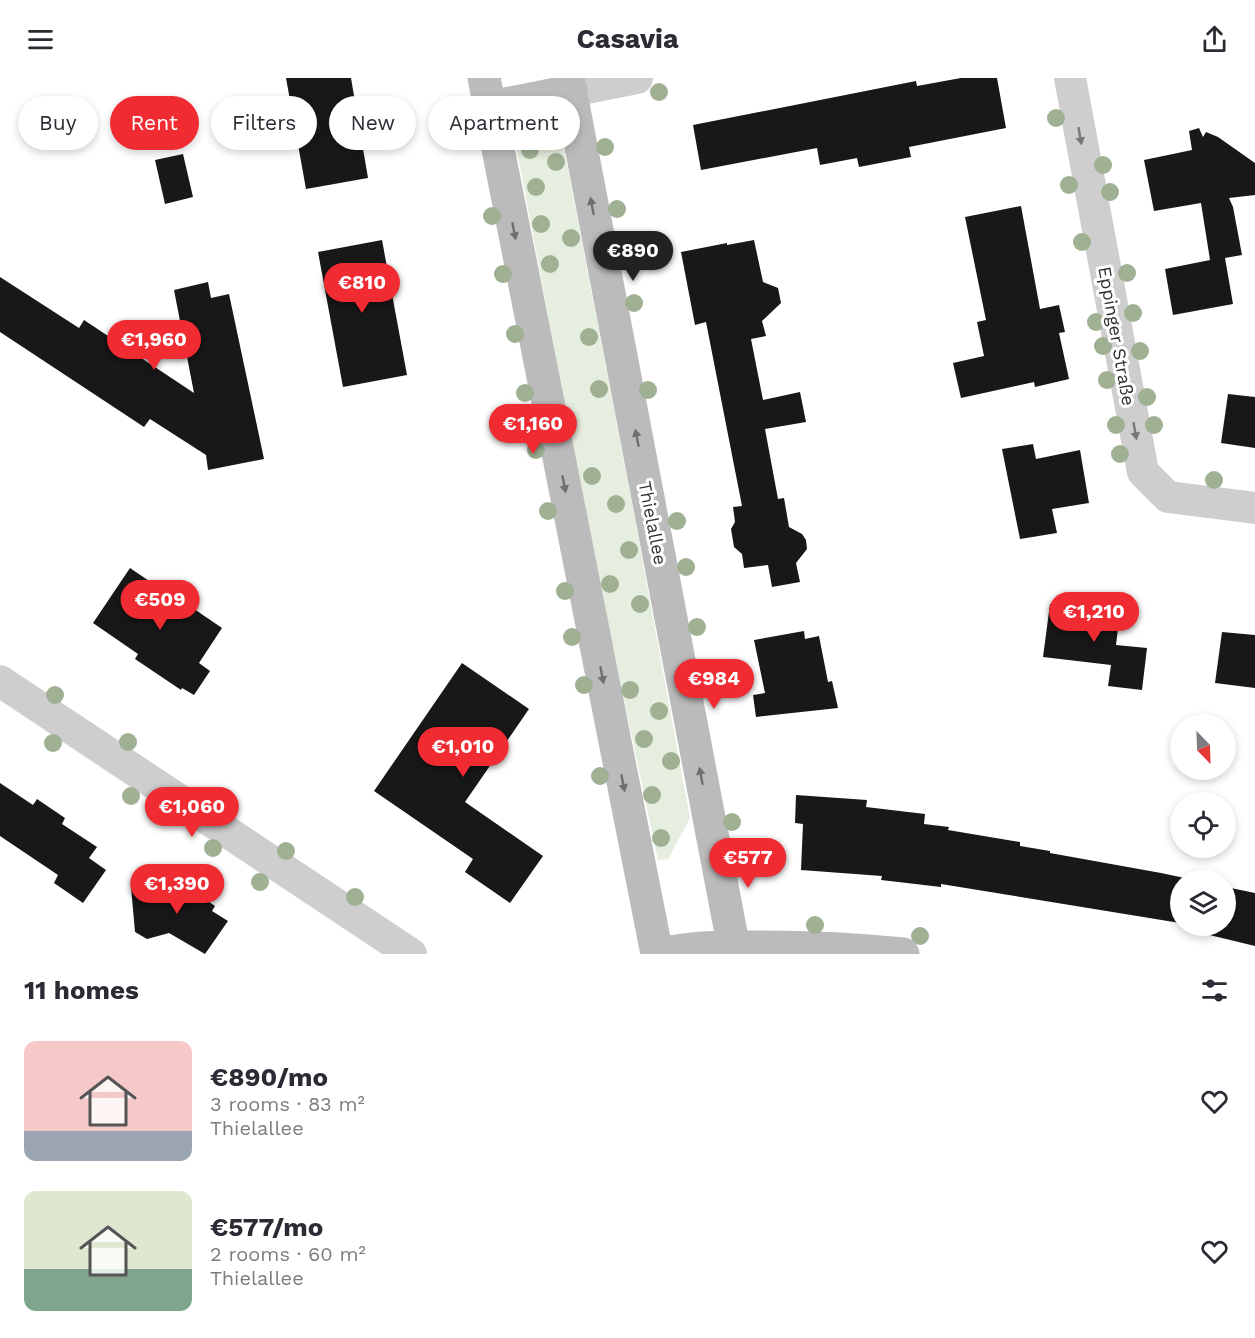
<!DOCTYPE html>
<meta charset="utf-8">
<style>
:root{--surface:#fff;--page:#f7f7f7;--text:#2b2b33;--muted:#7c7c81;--accent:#f02b31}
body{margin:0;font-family:"Work Sans",sans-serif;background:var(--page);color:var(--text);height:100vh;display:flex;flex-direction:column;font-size:22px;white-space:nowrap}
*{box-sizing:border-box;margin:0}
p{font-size:20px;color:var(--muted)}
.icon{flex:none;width:33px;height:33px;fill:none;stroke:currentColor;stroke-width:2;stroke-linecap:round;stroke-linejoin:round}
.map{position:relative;height:876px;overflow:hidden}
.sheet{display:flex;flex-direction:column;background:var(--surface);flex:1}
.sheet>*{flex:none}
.guide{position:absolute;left:18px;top:18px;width:600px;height:54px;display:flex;gap:12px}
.needle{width:39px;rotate:157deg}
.controls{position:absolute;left:1170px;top:636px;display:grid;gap:12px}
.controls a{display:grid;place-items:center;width:66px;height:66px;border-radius:50%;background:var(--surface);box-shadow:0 3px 9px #0003;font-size:30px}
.price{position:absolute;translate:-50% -51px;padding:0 14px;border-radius:21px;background:var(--accent);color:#fff;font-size:20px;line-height:39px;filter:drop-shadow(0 2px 3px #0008)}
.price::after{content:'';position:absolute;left:50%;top:36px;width:18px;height:14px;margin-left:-9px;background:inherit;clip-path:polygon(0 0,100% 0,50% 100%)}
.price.on{background:#222;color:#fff}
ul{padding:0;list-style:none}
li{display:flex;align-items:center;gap:18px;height:150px;padding:0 24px}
li span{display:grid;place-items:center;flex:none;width:168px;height:120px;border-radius:12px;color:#555}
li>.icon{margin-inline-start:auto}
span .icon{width:72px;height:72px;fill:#fffc;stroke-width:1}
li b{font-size:26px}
h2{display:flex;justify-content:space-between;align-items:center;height:72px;padding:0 24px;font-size:26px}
.chip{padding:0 21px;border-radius:27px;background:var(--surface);box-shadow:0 3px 9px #0003;font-size:21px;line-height:54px}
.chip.on{background:var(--accent);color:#fff}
header{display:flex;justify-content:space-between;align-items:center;height:78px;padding:0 24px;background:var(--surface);font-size:27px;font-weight:700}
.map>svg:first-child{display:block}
.green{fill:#e6eedf}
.building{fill:#181818}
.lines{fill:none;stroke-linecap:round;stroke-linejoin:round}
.street{stroke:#cecece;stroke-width:32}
.secondary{stroke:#bbb;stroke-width:33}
.tree{fill:#9fb093}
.oneway{fill:#787878}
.oneway2{fill:#6f6f6f}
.labels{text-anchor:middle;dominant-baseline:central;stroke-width:6;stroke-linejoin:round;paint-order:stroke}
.street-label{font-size:18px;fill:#313131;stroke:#fff}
</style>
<header><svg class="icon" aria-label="menu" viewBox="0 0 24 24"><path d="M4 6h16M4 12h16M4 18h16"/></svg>Casavia<svg class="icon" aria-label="share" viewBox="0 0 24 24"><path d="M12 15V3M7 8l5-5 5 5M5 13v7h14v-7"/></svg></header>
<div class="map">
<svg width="1255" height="876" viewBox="0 0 1255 876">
<rect width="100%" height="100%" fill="#fff"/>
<polygon class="green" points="556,29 632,426 690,740 668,781 658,782 591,465 511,41"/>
<g class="building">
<polygon points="286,0 351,0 368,100 306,111"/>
<polygon points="961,0 997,0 1006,50 909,69 911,79 859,89 857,80 820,87 817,70 701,92 693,47 916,3 917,8"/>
<polygon points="1199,50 1203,59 1206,54 1218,59 1255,85 1255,117 1229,120 1233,129 1242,177 1225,180 1233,226 1173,237 1165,191 1210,182 1201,125 1154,133 1144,82 1192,72 1189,53"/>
<polygon points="183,76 193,119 165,126 155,82"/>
<polygon points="1021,128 1040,231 1059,227 1065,254 1059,255 1069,301 1035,309 1034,304 961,320 953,285 984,278 977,244 986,242 965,139"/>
<polygon points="382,162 407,297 343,309 318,174"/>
<polygon points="754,162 763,204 778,210 781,225 762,243 766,258 751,261 763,322 800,314 806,344 765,351 778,421 784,420 789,449 802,456 806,462 807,471 796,485 800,504 772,509 768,487 744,490 742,476 734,469 731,451 735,444 733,429 742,428 706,244 695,247 681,174 727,165 727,167"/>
<polygon points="0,199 79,250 84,242 194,315 174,212 208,204 211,220 229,216 264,381 208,392 206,377 150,341 144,349 0,254"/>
<polygon points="1228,316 1255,319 1255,370 1221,365"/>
<polygon points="1033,366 1036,381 1080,372 1089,425 1052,431 1057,455 1020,461 1002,371"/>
<polygon points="130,490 158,509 159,507 222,550 199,585 210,593 194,617 182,610 181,612 135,581 138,576 93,545"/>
<polygon points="1050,526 1120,534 1116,567 1147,570 1142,612 1108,608 1111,587 1043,579"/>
<polygon points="804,553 805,561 819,558 828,604 832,603 838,630 756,639 753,617 765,615 754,562"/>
<polygon points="1222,554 1255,557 1255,610 1215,605"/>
<polygon points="462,585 529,631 465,724 543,778 510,825 465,794 473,781 374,713"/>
<polygon points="0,705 33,727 37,721 65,740 62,746 97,769 89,780 106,792 83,825 54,805 58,797 0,758"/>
<polygon points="796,717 867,722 866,729 925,736 924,746 949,749 948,752 1020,764 1020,768 1050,773 1050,775 1161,795 1194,802 1180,802 1180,845 941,806 941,809 881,802 882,798 801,792 803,746 795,745"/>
<polygon points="167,795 215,828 212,833 228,843 205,876 169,855 147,861 135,854 131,809 149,822"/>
<polygon points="1226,809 1255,815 1255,868 1197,854 1198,848 1194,848 1226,848"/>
</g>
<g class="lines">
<g class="street">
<polyline points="1070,0 1143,394 1168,419 1255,430"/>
<polyline points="571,13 637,0"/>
<polyline points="0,603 411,876"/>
</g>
<g class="secondary">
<polyline points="484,0 657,876"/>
<polyline points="568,0 735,876"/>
<polyline points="490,29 571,13"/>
<path d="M 661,876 C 695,868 729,869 763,869 C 810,869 856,871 903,876"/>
</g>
</g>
<g class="tree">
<circle cx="659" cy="14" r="9"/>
<circle cx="1056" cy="40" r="9"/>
<circle cx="605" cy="69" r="9"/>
<circle cx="530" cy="72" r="9"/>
<circle cx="556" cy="84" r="9"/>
<circle cx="1103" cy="87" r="9"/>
<circle cx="1069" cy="107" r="9"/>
<circle cx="536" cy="109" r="9"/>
<circle cx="1110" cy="114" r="9"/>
<circle cx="617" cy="131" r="9"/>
<circle cx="492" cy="138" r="9"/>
<circle cx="541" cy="146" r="9"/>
<circle cx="571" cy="160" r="9"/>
<circle cx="1082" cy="164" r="9"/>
<circle cx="550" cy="186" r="9"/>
<circle cx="1127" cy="195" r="9"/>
<circle cx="503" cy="196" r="9"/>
<circle cx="634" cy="225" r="9"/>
<circle cx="1133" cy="235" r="9"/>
<circle cx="1096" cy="244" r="9"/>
<circle cx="515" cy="256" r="9"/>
<circle cx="589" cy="259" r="9"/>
<circle cx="1103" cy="268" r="9"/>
<circle cx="1140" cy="273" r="9"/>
<circle cx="1107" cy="302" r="9"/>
<circle cx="599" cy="311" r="9"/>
<circle cx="648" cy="312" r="9"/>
<circle cx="525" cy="315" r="9"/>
<circle cx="1147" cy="319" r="9"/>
<circle cx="1116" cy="347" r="9"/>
<circle cx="1154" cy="347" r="9"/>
<circle cx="536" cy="372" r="9"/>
<circle cx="1120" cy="376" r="9"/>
<circle cx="592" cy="398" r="9"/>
<circle cx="1214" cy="402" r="9"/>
<circle cx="616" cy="426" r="9"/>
<circle cx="548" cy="433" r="9"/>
<circle cx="677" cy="443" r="9"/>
<circle cx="629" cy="472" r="9"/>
<circle cx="686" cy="489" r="9"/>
<circle cx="610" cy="506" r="9"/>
<circle cx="565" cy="513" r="9"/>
<circle cx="640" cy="526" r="9"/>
<circle cx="697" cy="549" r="9"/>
<circle cx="572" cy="559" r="9"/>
<circle cx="584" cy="607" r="9"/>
<circle cx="710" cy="609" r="9"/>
<circle cx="630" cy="612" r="9"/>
<circle cx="55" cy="617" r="9"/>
<circle cx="659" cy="633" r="9"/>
<circle cx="644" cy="661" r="9"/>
<circle cx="128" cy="664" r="9"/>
<circle cx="53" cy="665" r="9"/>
<circle cx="671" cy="683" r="9"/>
<circle cx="600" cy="698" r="9"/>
<circle cx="652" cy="717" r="9"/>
<circle cx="131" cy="718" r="9"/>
<circle cx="206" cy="720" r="9"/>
<circle cx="732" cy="744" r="9"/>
<circle cx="661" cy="760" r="9"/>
<circle cx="213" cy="770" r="9"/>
<circle cx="286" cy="773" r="9"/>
<circle cx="260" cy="804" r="9"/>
<circle cx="355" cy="819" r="9"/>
<circle cx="815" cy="847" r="9"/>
<circle cx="920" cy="858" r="9"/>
</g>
<defs><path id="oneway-solid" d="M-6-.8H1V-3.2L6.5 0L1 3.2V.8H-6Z" transform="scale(1.5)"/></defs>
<g class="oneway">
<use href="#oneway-solid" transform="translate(1080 58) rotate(80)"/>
<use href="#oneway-solid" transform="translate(1135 353) rotate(80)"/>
</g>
<g class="oneway2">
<use href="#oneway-solid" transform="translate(592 128) rotate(-101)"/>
<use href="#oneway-solid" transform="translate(514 153) rotate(79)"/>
<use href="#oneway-solid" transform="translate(637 360) rotate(-101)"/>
<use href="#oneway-solid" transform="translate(564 406) rotate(79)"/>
<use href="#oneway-solid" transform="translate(602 597) rotate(79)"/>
<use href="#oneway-solid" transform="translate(701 698) rotate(-101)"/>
<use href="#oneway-solid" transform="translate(623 705) rotate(79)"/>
</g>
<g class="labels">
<g class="street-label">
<text transform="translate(1117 258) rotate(80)">Eppinger Straße</text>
<text transform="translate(653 445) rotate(79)">Thielallee</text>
</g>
</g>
</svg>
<div class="controls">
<a><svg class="needle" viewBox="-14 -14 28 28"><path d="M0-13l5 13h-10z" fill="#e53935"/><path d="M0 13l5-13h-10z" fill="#7c7c81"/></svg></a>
<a><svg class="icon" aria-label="locate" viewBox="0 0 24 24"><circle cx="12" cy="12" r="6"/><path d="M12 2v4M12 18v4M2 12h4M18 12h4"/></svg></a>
<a><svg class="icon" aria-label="layers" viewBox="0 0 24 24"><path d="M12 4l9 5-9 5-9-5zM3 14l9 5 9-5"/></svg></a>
</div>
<b class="price on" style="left:633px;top:204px">€890</b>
<b class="price" style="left:362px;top:236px">€810</b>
<b class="price" style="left:154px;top:293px">€1,960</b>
<b class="price" style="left:533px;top:377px">€1,160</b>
<b class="price" style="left:160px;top:553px">€509</b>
<b class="price" style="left:1094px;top:565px">€1,210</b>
<b class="price" style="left:714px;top:632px">€984</b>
<b class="price" style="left:463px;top:700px">€1,010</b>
<b class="price" style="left:192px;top:760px">€1,060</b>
<b class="price" style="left:748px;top:811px">€577</b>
<b class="price" style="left:177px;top:837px">€1,390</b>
<div class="guide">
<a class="chip">Buy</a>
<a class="chip on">Rent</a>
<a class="chip">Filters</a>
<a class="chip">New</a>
<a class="chip">Apartment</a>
</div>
</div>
<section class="sheet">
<h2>11 homes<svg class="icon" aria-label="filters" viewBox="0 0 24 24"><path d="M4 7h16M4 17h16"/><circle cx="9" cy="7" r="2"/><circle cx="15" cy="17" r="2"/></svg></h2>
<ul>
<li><span style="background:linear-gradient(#f6c9c9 75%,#9aa5b1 0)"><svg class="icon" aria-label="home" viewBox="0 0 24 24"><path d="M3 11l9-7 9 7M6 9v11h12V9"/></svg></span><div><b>€890/mo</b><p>3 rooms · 83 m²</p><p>Thielallee</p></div><svg class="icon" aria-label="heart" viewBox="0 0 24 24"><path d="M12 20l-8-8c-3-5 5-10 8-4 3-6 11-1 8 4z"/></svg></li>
<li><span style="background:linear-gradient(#dfe7d0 65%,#7fa58c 0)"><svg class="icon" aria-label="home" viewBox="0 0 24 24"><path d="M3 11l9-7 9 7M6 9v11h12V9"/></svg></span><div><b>€577/mo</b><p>2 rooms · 60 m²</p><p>Thielallee</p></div><svg class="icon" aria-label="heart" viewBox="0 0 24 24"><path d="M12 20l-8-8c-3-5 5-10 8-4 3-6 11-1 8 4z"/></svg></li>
</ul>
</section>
